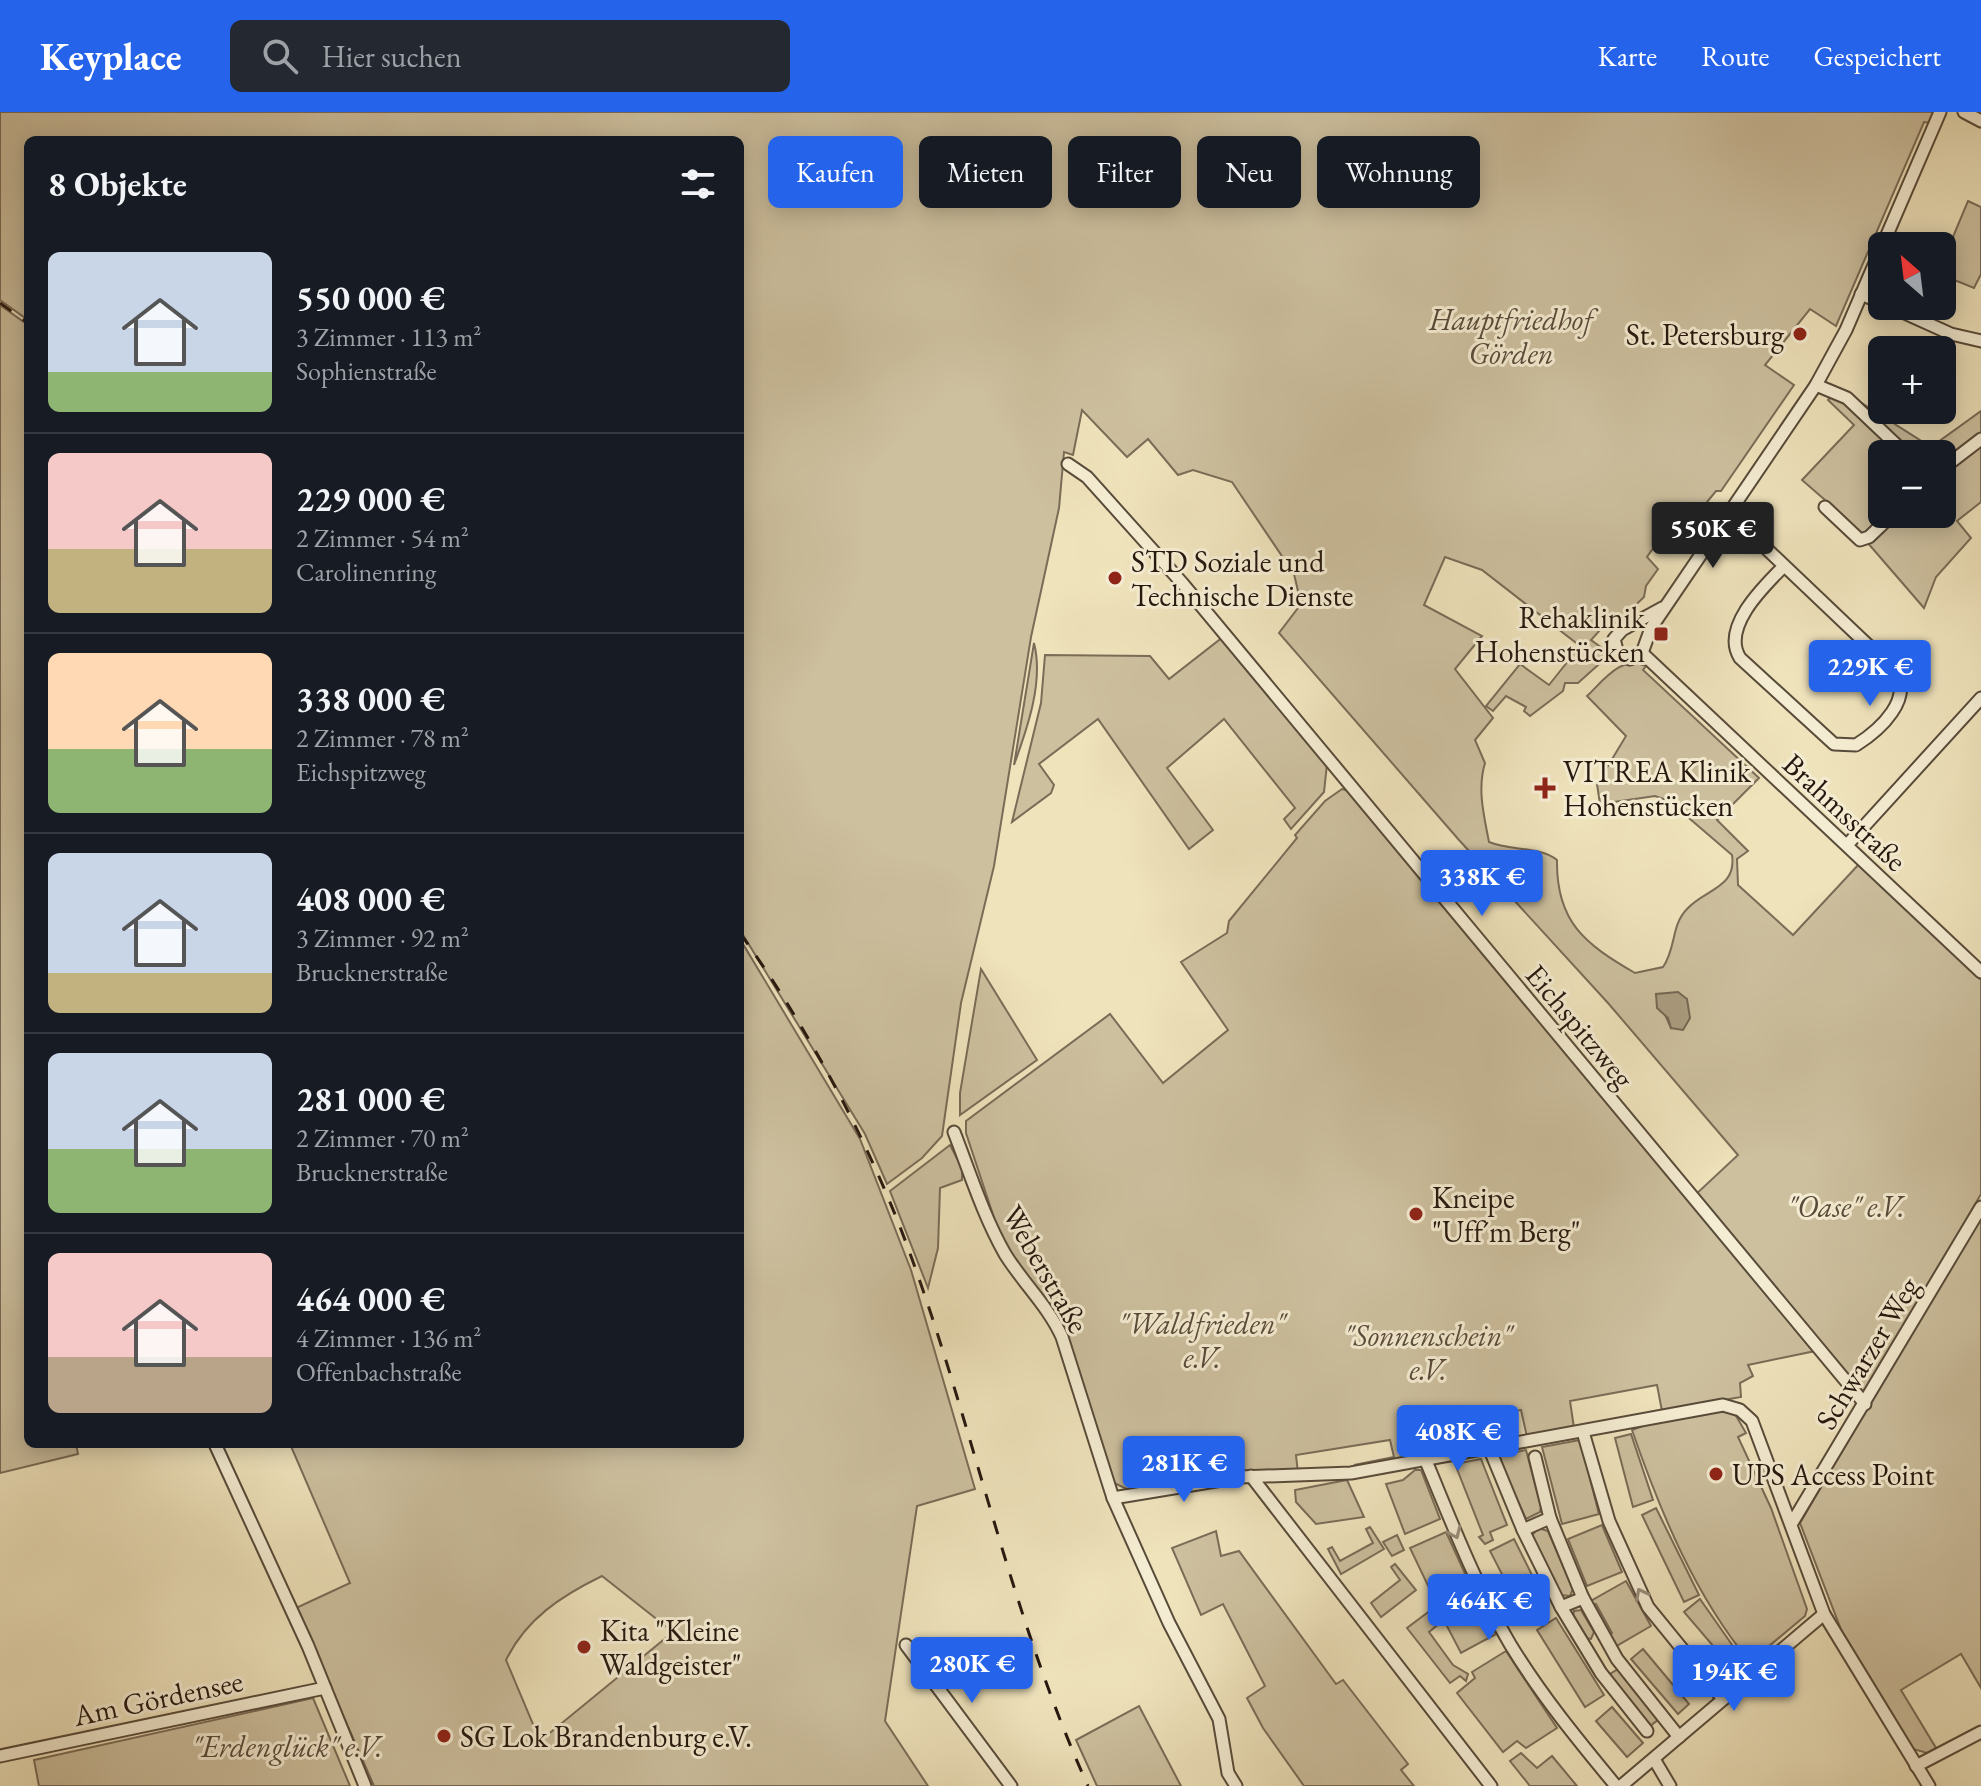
<!DOCTYPE html>
<html lang="de">
<meta charset="utf-8">
<style>
:root{--surface:#171b24;--page:#242831;--text:#f1f3f6;--muted:#9ea1a6;--line:#363941;--accent:#2563eb}
body{margin:0;font-family:"EB Garamond",serif;background:var(--page);color:var(--text);height:100vh;display:flex;flex-direction:column;font-size:30px;white-space:nowrap}
*{box-sizing:border-box;margin:0}
p{font-size:26px;color:var(--muted)}
.icon{flex:none;width:44px;height:44px;fill:none;stroke:currentColor;stroke-width:2;stroke-linecap:round;stroke-linejoin:round}
.map{position:relative;flex:1;overflow:hidden}
.side{position:absolute;left:24px;top:24px;width:720px;height:1312px;display:flex;flex-direction:column;background:var(--surface);border-radius:12px;box-shadow:0 4px 20px #0003}
.side>*{flex:none}
.hud{position:absolute;left:768px;top:24px;width:760px;height:72px;display:flex;gap:16px}
.needle{width:52px;rotate:332deg}
.tools{position:absolute;left:1868px;top:120px;display:grid;gap:16px}
.tools a{display:grid;place-items:center;width:88px;height:88px;border-radius:12px;background:var(--surface);box-shadow:0 4px 20px #0003;font-size:40px}
.price{position:absolute;translate:-50% -68px;padding:0 18px;border-radius:8px;background:var(--accent);color:#fff;font-size:26px;line-height:52px;filter:drop-shadow(0 2px 4px #0008)}
.price::after{content:'';position:absolute;left:50%;top:48px;width:24px;height:18px;margin-left:-12px;background:inherit;clip-path:polygon(0 0,100% 0,50% 100%)}
.price.active{background:#222;color:#fff}
ul{padding:0;list-style:none}
li{display:flex;align-items:center;gap:24px;height:200px;padding:0 24px}
li+li{border-top:2px solid var(--line)}
li span{display:grid;place-items:center;flex:none;width:224px;height:160px;border-radius:12px;color:#555}
li>.icon{margin-inline-start:auto}
span .icon{width:96px;height:96px;fill:#fffc;stroke-width:1}
li b{font-size:34px}
h2{display:flex;justify-content:space-between;align-items:center;height:96px;padding:0 24px;font-size:34px}
.pill{padding:0 28px;border-radius:12px;background:var(--surface);box-shadow:0 4px 20px #0003;font-size:28px;line-height:72px}
.pill.active{background:var(--accent);color:#fff}
header{display:flex;align-items:center;gap:48px;box-sizing:border-box;height:112px;padding:0 40px;background:var(--accent);color:#fff}
header strong{font-size:38px}
nav{display:flex;gap:44px;margin-inline-start:auto;font-size:28px}
.search{width:560px;height:72px;background:var(--page);display:flex;align-items:center;gap:20px;box-sizing:border-box;padding:0 28px;border-radius:12px;color:var(--muted);font-size:30px}
.map>svg:first-child{display:block}
.green{fill:#cdc09f;stroke:#7a6c57;stroke-width:2;fill-rule:evenodd}
.water{fill:#ab9e81;stroke:#766853;stroke-width:2}
.lines{fill:none;stroke-linecap:round;stroke-linejoin:round}
.street-casing{stroke:#584b3a;stroke-width:15}
.street{stroke:#f5edd3;stroke-width:11}
.rail{stroke:#26180f;stroke-width:3;stroke-dasharray:14 14;stroke-linecap:butt}
.oneway{stroke:#988d7b}
.poi-dot{fill:#8f2418;stroke:#f5edd3;stroke-width:3}
.labels{text-anchor:middle;dominant-baseline:central;stroke-width:6;stroke-linejoin:round;paint-order:stroke}
.park-label{font-size:30px;font-style:italic;fill:#584a3a;stroke:#f5edd3}
.poi-label{font-size:30px;fill:#26180f;stroke:#f5edd3;text-anchor:start}
.street-label{font-size:30px;fill:#26180f;stroke:#f5edd3}
</style>
<header>
<strong>Keyplace</strong>
<div class="search"><svg class="icon" aria-label="search" viewBox="0 0 24 24"><circle cx="10" cy="10" r="6"/><path d="M15 15l6 6"/></svg>Hier suchen</div>
<nav><a>Karte</a><a>Route</a><a>Gespeichert</a></nav>
</header>
<div class="map">
<svg width="1981" height="1674" viewBox="0 0 1981 1674">
<rect width="100%" height="100%" fill="#efe3bc"/>
<filter id="stains"><feTurbulence type="fractalNoise" baseFrequency=".0025" numOctaves="4"/><feColorMatrix values="0 0 0 0 .2 0 0 0 0 .09 0 0 0 0 .02 0 0 0 .5 -.17"/></filter>
<radialGradient id="worn" r=".72"><stop offset=".6" stop-color="#630" stop-opacity="0"/><stop offset="1" stop-color="#630" stop-opacity=".3"/></radialGradient>
<g class="green">
<path d="M 0,0 L 1935,0 L 1930,11 L 1924,10 L 1836,214 L 1810,197 L 1765,253 L 1794,273 L 1721,379 L 1716,379 L 1707,390 L 1706,402 L 1688,427 L 1669,414 L 1647,445 L 1658,457 L 1646,474 L 1644,485 L 1617,511 L 1608,509 L 1591,528 L 1605,538 L 1607,545 L 1578,571 L 1565,571 L 1563,579 L 1530,604 L 1524,599 L 1526,595 L 1506,584 L 1493,599 L 1486,594 L 1520,552 L 1549,573 L 1580,534 L 1482,458 L 1445,445 L 1424,493 L 1482,524 L 1455,557 L 1493,606 L 1475,628 L 1485,651 C 1477,677 1484,704 1489,730 C 1510,739 1539,734 1557,748 C 1556,810 1585,832 1635,861 L 1663,855 C 1676,837 1671,813 1687,797 C 1705,777 1737,776 1732,743 L 1669,689 L 1655,684 L 1600,692 L 1597,672 L 1626,624 L 1587,584 C 1604,568 1621,543 1646,554 L 1643,558 L 1759,666 L 1717,708 L 1748,739 L 1737,747 L 1738,773 L 1793,823 L 1860,751 L 1981,868 L 1981,1082 L 1863,1286 L 1694,1084 L 1738,1043 L 1608,891 L 1459,728 L 1279,521 L 1301,492 L 1294,462 L 1232,370 L 1193,358 L 1178,363 L 1148,327 L 1127,345 L 1082,298 L 1073,343 L 1064,340 L 1059,396 L 1031,525 L 994,754 L 961,891 L 942,1024 L 922,1046 L 887,1072 L 865,1022 L 740,818 L 740,28 L 28,28 L 28,208 L 0,188 ZM 1669,882 L 1687,887 L 1687,900 L 1671,916 L 1656,883 Z"/>
<polygon points="1968,89 1981,95 1981,162 1974,176 1942,163 1942,151"/>
<polygon points="0,193 28,213 28,1332 76,1332 78,1342 0,1361"/>
<path d="M 1838,276 L 1931,335 L 1981,299 L 1981,390 L 1957,409 L 1971,426 L 1936,465 L 1924,496 L 1848,408 L 1802,368 L 1854,313 L 1828,288 ZM 1882,342 L 1942,342 L 1942,402 L 1882,402 Z"/>
<polygon points="1223,525 1327,652 1324,680 1291,717 1284,707 1295,696 1224,607 1167,656 1213,718 1189,737 1098,607 1039,652 1054,673 1051,681 1012,710 1041,591 1045,543 1150,544 1169,567"/>
<path d="M 1034,531 C 1044,570 1027,617 1014,653 Z"/>
<polygon points="1342,677 1349,679 1815,1239 1748,1253 1753,1264 1740,1271 1741,1285 1662,1299 1657,1273 1570,1289 1574,1316 1527,1325 1521,1298 1461,1311 1466,1338 1354,1353 1394,1345 1390,1328 1296,1343 1298,1361 1129,1378 1114,1371 1068,1227 1057,1203 1017,1151 1007,1145 966,1021 966,1009 1110,902 1163,971 1228,918 1181,850 1227,821 1229,809 1297,726 1295,723 1325,689"/>
<path d="M 740,827 L 860,1027 L 911,1158 L 975,1377 L 917,1394 L 885,1609 L 928,1674 L 374,1674 L 296,1496 L 350,1471 L 290,1332 L 740,1332 ZM 602,1464 L 673,1520 L 540,1629 L 506,1548 C 526,1507 561,1484 602,1464 Z"/>
<polygon points="981,857 1037,948 960,1003 960,981"/>
<polygon points="950,1033 962,1056 962,1068 940,1076 938,1136 928,1176 890,1079"/>
<polygon points="1981,1102 1981,1576 1961,1542 1901,1578 1936,1636 1927,1641 1913,1637 1842,1520 1800,1411"/>
<path d="M 1725,1296 L 1735,1302 L 1746,1321 L 1738,1325 L 1771,1396 L 1807,1497 L 1805,1504 L 1750,1550 C 1695,1484 1660,1399 1632,1318 L 1656,1309 Z"/>
<polygon points="1631,1322 1653,1388 1633,1395 1615,1326"/>
<polygon points="1580,1328 1599,1402 1562,1412 1542,1335"/>
<polygon points="1526,1338 1541,1395 1540,1400 1526,1407 1497,1344"/>
<polygon points="1481,1347 1507,1413 1490,1420 1493,1428 1485,1432 1479,1425 1483,1423 1455,1352"/>
<polygon points="1415,1358 1421,1358 1440,1407 1405,1422 1386,1372 1403,1368"/>
<polygon points="1347,1368 1364,1405 1316,1412 1296,1390 1295,1378"/>
<polygon points="1656,1396 1699,1483 1684,1490 1642,1403"/>
<polygon points="1602,1413 1622,1460 1587,1474 1568,1427"/>
<polygon points="1370,1415 1384,1437 1341,1462 1328,1437 1332,1435 1340,1449 1373,1431 1366,1417"/>
<polygon points="1538,1416 1548,1419 1573,1477 1570,1484 1560,1483 1531,1425"/>
<polygon points="1216,1419 1221,1444 1239,1439 1336,1572 1343,1568 1408,1652 1401,1658 1414,1674 1304,1674 1263,1616 1247,1586 1265,1574 1223,1492 1201,1503 1172,1436"/>
<polygon points="1446,1420 1467,1466 1432,1482 1410,1436"/>
<polygon points="1397,1423 1404,1438 1392,1444 1383,1430"/>
<polygon points="1514,1427 1547,1493 1524,1505 1490,1439"/>
<polygon points="1395,1452 1416,1478 1381,1505 1371,1491 1400,1468 1391,1455"/>
<polygon points="1626,1469 1651,1514 1613,1536 1607,1525 1612,1521 1596,1492 1591,1494 1589,1490"/>
<polygon points="1473,1479 1496,1522 1461,1541 1438,1497"/>
<polygon points="1700,1487 1742,1547 1732,1556 1684,1500"/>
<polygon points="1431,1498 1440,1511 1429,1520 1453,1553 1468,1562 1466,1569 1460,1564 1450,1571 1407,1516"/>
<polygon points="1581,1498 1594,1520 1591,1527 1585,1526 1573,1505 1574,1499"/>
<polygon points="1556,1506 1604,1583 1585,1595 1537,1518"/>
<polygon points="1643,1537 1689,1592 1678,1602 1631,1547"/>
<polygon points="1506,1539 1557,1616 1526,1636 1517,1629 1503,1640 1457,1581 1475,1566 1472,1560"/>
<polygon points="1618,1557 1659,1607 1650,1614 1612,1567 1610,1562"/>
<polygon points="313,1586 350,1674 39,1674 34,1648"/>
<polygon points="1139,1594 1181,1674 1097,1674 1076,1628"/>
<polygon points="1612,1595 1643,1631 1627,1645 1596,1609"/>
<polygon points="1521,1641 1537,1656 1552,1644 1577,1674 1530,1674 1510,1649"/>
</g>
<polygon class="water" points="1678,880 1687,887 1690,906 1683,918 1671,916 1668,906 1657,896 1656,882"/>
<g class="lines">
<defs>
<g id="street">
<polyline points="1964,0 1981,9"/>
<polyline points="1861,182 1882,191"/>
<polyline points="1889,194 1951,222 1981,229"/>
<polyline points="1816,273 1847,286 1906,342"/>
<polyline points="1068,352 1087,365 1183,472 1865,1292"/>
<polyline points="1942,357 1981,327"/>
<polyline points="1825,395 1860,428 1869,425 1893,402"/>
<path d="M 1730,402 L 1894,558 C 1915,586 1880,618 1856,633 L 1834,632 L 1740,546 C 1721,516 1762,476 1784,454"/>
<polyline points="1642,541 1651,516 1816,273 1846,218 1940,0"/>
<polyline points="1642,541 1981,860"/>
<polyline points="1642,541 1630,547 1618,542 1614,527 1622,518 1662,496"/>
<polyline points="1847,733 1981,586"/>
<path d="M 954,1020 C 970,1061 983,1103 1005,1142 C 1023,1171 1048,1194 1062,1225 L 1113,1386 L 1169,1511 L 1219,1607 L 1228,1661 L 1236,1674"/>
<polyline points="1583,1320 1609,1409 1648,1495 1723,1587"/>
<polyline points="215,1332 308,1534 365,1674"/>
<polyline points="1490,1338 1523,1418 1550,1406 1535,1345"/>
<path d="M 1426,1349 C 1452,1411 1476,1474 1510,1532 C 1541,1583 1578,1628 1616,1674"/>
<polyline points="1251,1364 1491,1674"/>
<polyline points="1113,1386 1240,1365 1351,1361 1723,1293 1740,1298 1752,1309 1824,1502 1929,1674"/>
<polyline points="1792,1411 1981,1095"/>
<polyline points="1523,1418 1561,1495 1583,1486 1550,1406"/>
<polyline points="1583,1486 1617,1547 1679,1625"/>
<polyline points="1561,1495 1601,1561 1647,1619"/>
<polyline points="906,1533 1011,1674"/>
<polyline points="0,1644 325,1576"/>
<polyline points="1654,1647 1670,1674"/>
<polyline points="1916,1654 1981,1620"/>
<polyline points="1621,1674 1824,1502"/>
</g>
</defs>
<use href="#street" class="street-casing"/>
<use href="#street" class="street"/>
<g class="rail">
<polyline points="0,191 28,211"/>
<path d="M 740,821 C 809,917 872,1035 912,1147 C 975,1321 1011,1504 1088,1674"/>
</g>
</g>
<defs><path id="oneway-chevron" d="M-2-3.5L2.5 0L-2 3.5" fill="none" stroke-width="1.6" stroke-linecap="round" stroke-linejoin="round" transform="scale(2)"/></defs>
<g class="oneway">
<use href="#oneway-chevron" transform="translate(1455 1421) rotate(66)"/>
<use href="#oneway-chevron" transform="translate(1641 1482) rotate(-117)"/>
</g>
<g class="poi-dot">
<circle cx="1800" cy="222" r="8"/>
<circle cx="1115" cy="466" r="8"/>
<rect x="1653" y="514" width="16" height="16" rx="4"/>
<path d="M1541 664h8v8h8v8h-8v8h-8v-8h-8v-8h8z"/>
<circle cx="1416" cy="1102" r="8"/>
<circle cx="1716" cy="1362" r="8"/>
<circle cx="584" cy="1535" r="8"/>
<circle cx="444" cy="1624" r="8"/>
</g>
<g class="labels">
<g class="park-label">
<text x="1511" y="207">Hauptfriedhof<tspan x="1511" dy="34">Görden</tspan></text>
<text x="1846" y="1094">"Oase" e.V.</text>
<text x="1202" y="1211">"Waldfrieden"<tspan x="1202" dy="34">e.V.</tspan></text>
<text x="1428" y="1223">"Sonnenschein"<tspan x="1428" dy="34">e.V.</tspan></text>
<text x="287" y="1634">"Erdenglück" e.V.</text>
</g>
<g class="poi-label">
<text x="1784" y="222" text-anchor="end">St. Petersburg</text>
<text x="1131" y="449">STD Soziale und<tspan x="1131" dy="34">Technische Dienste</tspan></text>
<text x="1645" y="505" text-anchor="end">Rehaklinik<tspan x="1645" dy="34">Hohenstücken</tspan></text>
<text x="1563" y="659">VITREA Klinik<tspan x="1563" dy="34">Hohenstücken</tspan></text>
<text x="1432" y="1085">Kneipe<tspan x="1432" dy="34">"Uff´m Berg"</tspan></text>
<text x="1732" y="1362">UPS Access Point</text>
<text x="600" y="1518">Kita "Kleine<tspan x="600" dy="34">Waldgeister"</tspan></text>
<text x="460" y="1624">SG Lok Brandenburg e.V.</text>
</g>
<g class="street-label">
<text transform="translate(1845 700) rotate(43)">Brahmsstraße</text>
<text transform="translate(1580 914) rotate(50)">Eichspitzweg</text>
<text transform="translate(1046 1157) rotate(60)">Weberstraße</text>
<text transform="translate(1867 1241) rotate(-59)">Schwarzer Weg</text>
<text transform="translate(158 1586) rotate(-12)">Am Gördensee</text>
</g>
</g>
<rect width="100%" height="100%" filter="url(#stains)"/>
<rect width="100%" height="100%" fill="url(#worn)"/>
</svg>
<div class="tools">
<a><svg class="needle" viewBox="-14 -14 28 28"><path d="M0-13l5 13h-10z" fill="#e53935"/><path d="M0 13l5-13h-10z" fill="#9ea1a6"/></svg></a>
<a>+</a>
<a>−</a>
</div>
<b class="price active" style="left:1713px;top:458px">550K €</b>
<b class="price" style="left:1870px;top:596px">229K €</b>
<b class="price" style="left:1482px;top:806px">338K €</b>
<b class="price" style="left:1458px;top:1361px">408K €</b>
<b class="price" style="left:1184px;top:1392px">281K €</b>
<b class="price" style="left:1489px;top:1530px">464K €</b>
<b class="price" style="left:972px;top:1593px">280K €</b>
<b class="price" style="left:1734px;top:1601px">194K €</b>
<div class="hud">
<a class="pill active">Kaufen</a>
<a class="pill">Mieten</a>
<a class="pill">Filter</a>
<a class="pill">Neu</a>
<a class="pill">Wohnung</a>
</div>
<section class="side">
<h2>8 Objekte<svg class="icon" aria-label="filters" viewBox="0 0 24 24"><path d="M4 7h16M4 17h16"/><circle cx="9" cy="7" r="2"/><circle cx="15" cy="17" r="2"/></svg></h2>
<ul>
<li><span style="background:linear-gradient(#c9d6e8 75%,#8fb573 0)"><svg class="icon" aria-label="home" viewBox="0 0 24 24"><path d="M3 11l9-7 9 7M6 9v11h12V9"/></svg></span><div><b>550 000 €</b><p>3 Zimmer · 113 m²</p><p>Sophienstraße</p></div></li>
<li><span style="background:linear-gradient(#f6c9c9 60%,#c2b280 0)"><svg class="icon" aria-label="home" viewBox="0 0 24 24"><path d="M3 11l9-7 9 7M6 9v11h12V9"/></svg></span><div><b>229 000 €</b><p>2 Zimmer · 54 m²</p><p>Carolinenring</p></div></li>
<li><span style="background:linear-gradient(#ffd9b3 60%,#8fb573 0)"><svg class="icon" aria-label="home" viewBox="0 0 24 24"><path d="M3 11l9-7 9 7M6 9v11h12V9"/></svg></span><div><b>338 000 €</b><p>2 Zimmer · 78 m²</p><p>Eichspitzweg</p></div></li>
<li><span style="background:linear-gradient(#c9d6e8 75%,#c2b280 0)"><svg class="icon" aria-label="home" viewBox="0 0 24 24"><path d="M3 11l9-7 9 7M6 9v11h12V9"/></svg></span><div><b>408 000 €</b><p>3 Zimmer · 92 m²</p><p>Brucknerstraße</p></div></li>
<li><span style="background:linear-gradient(#c9d6e8 60%,#8fb573 0)"><svg class="icon" aria-label="home" viewBox="0 0 24 24"><path d="M3 11l9-7 9 7M6 9v11h12V9"/></svg></span><div><b>281 000 €</b><p>2 Zimmer · 70 m²</p><p>Brucknerstraße</p></div></li>
<li><span style="background:linear-gradient(#f6c9c9 65%,#b9a48a 0)"><svg class="icon" aria-label="home" viewBox="0 0 24 24"><path d="M3 11l9-7 9 7M6 9v11h12V9"/></svg></span><div><b>464 000 €</b><p>4 Zimmer · 136 m²</p><p>Offenbachstraße</p></div></li>
</ul>
</section>
</div>
